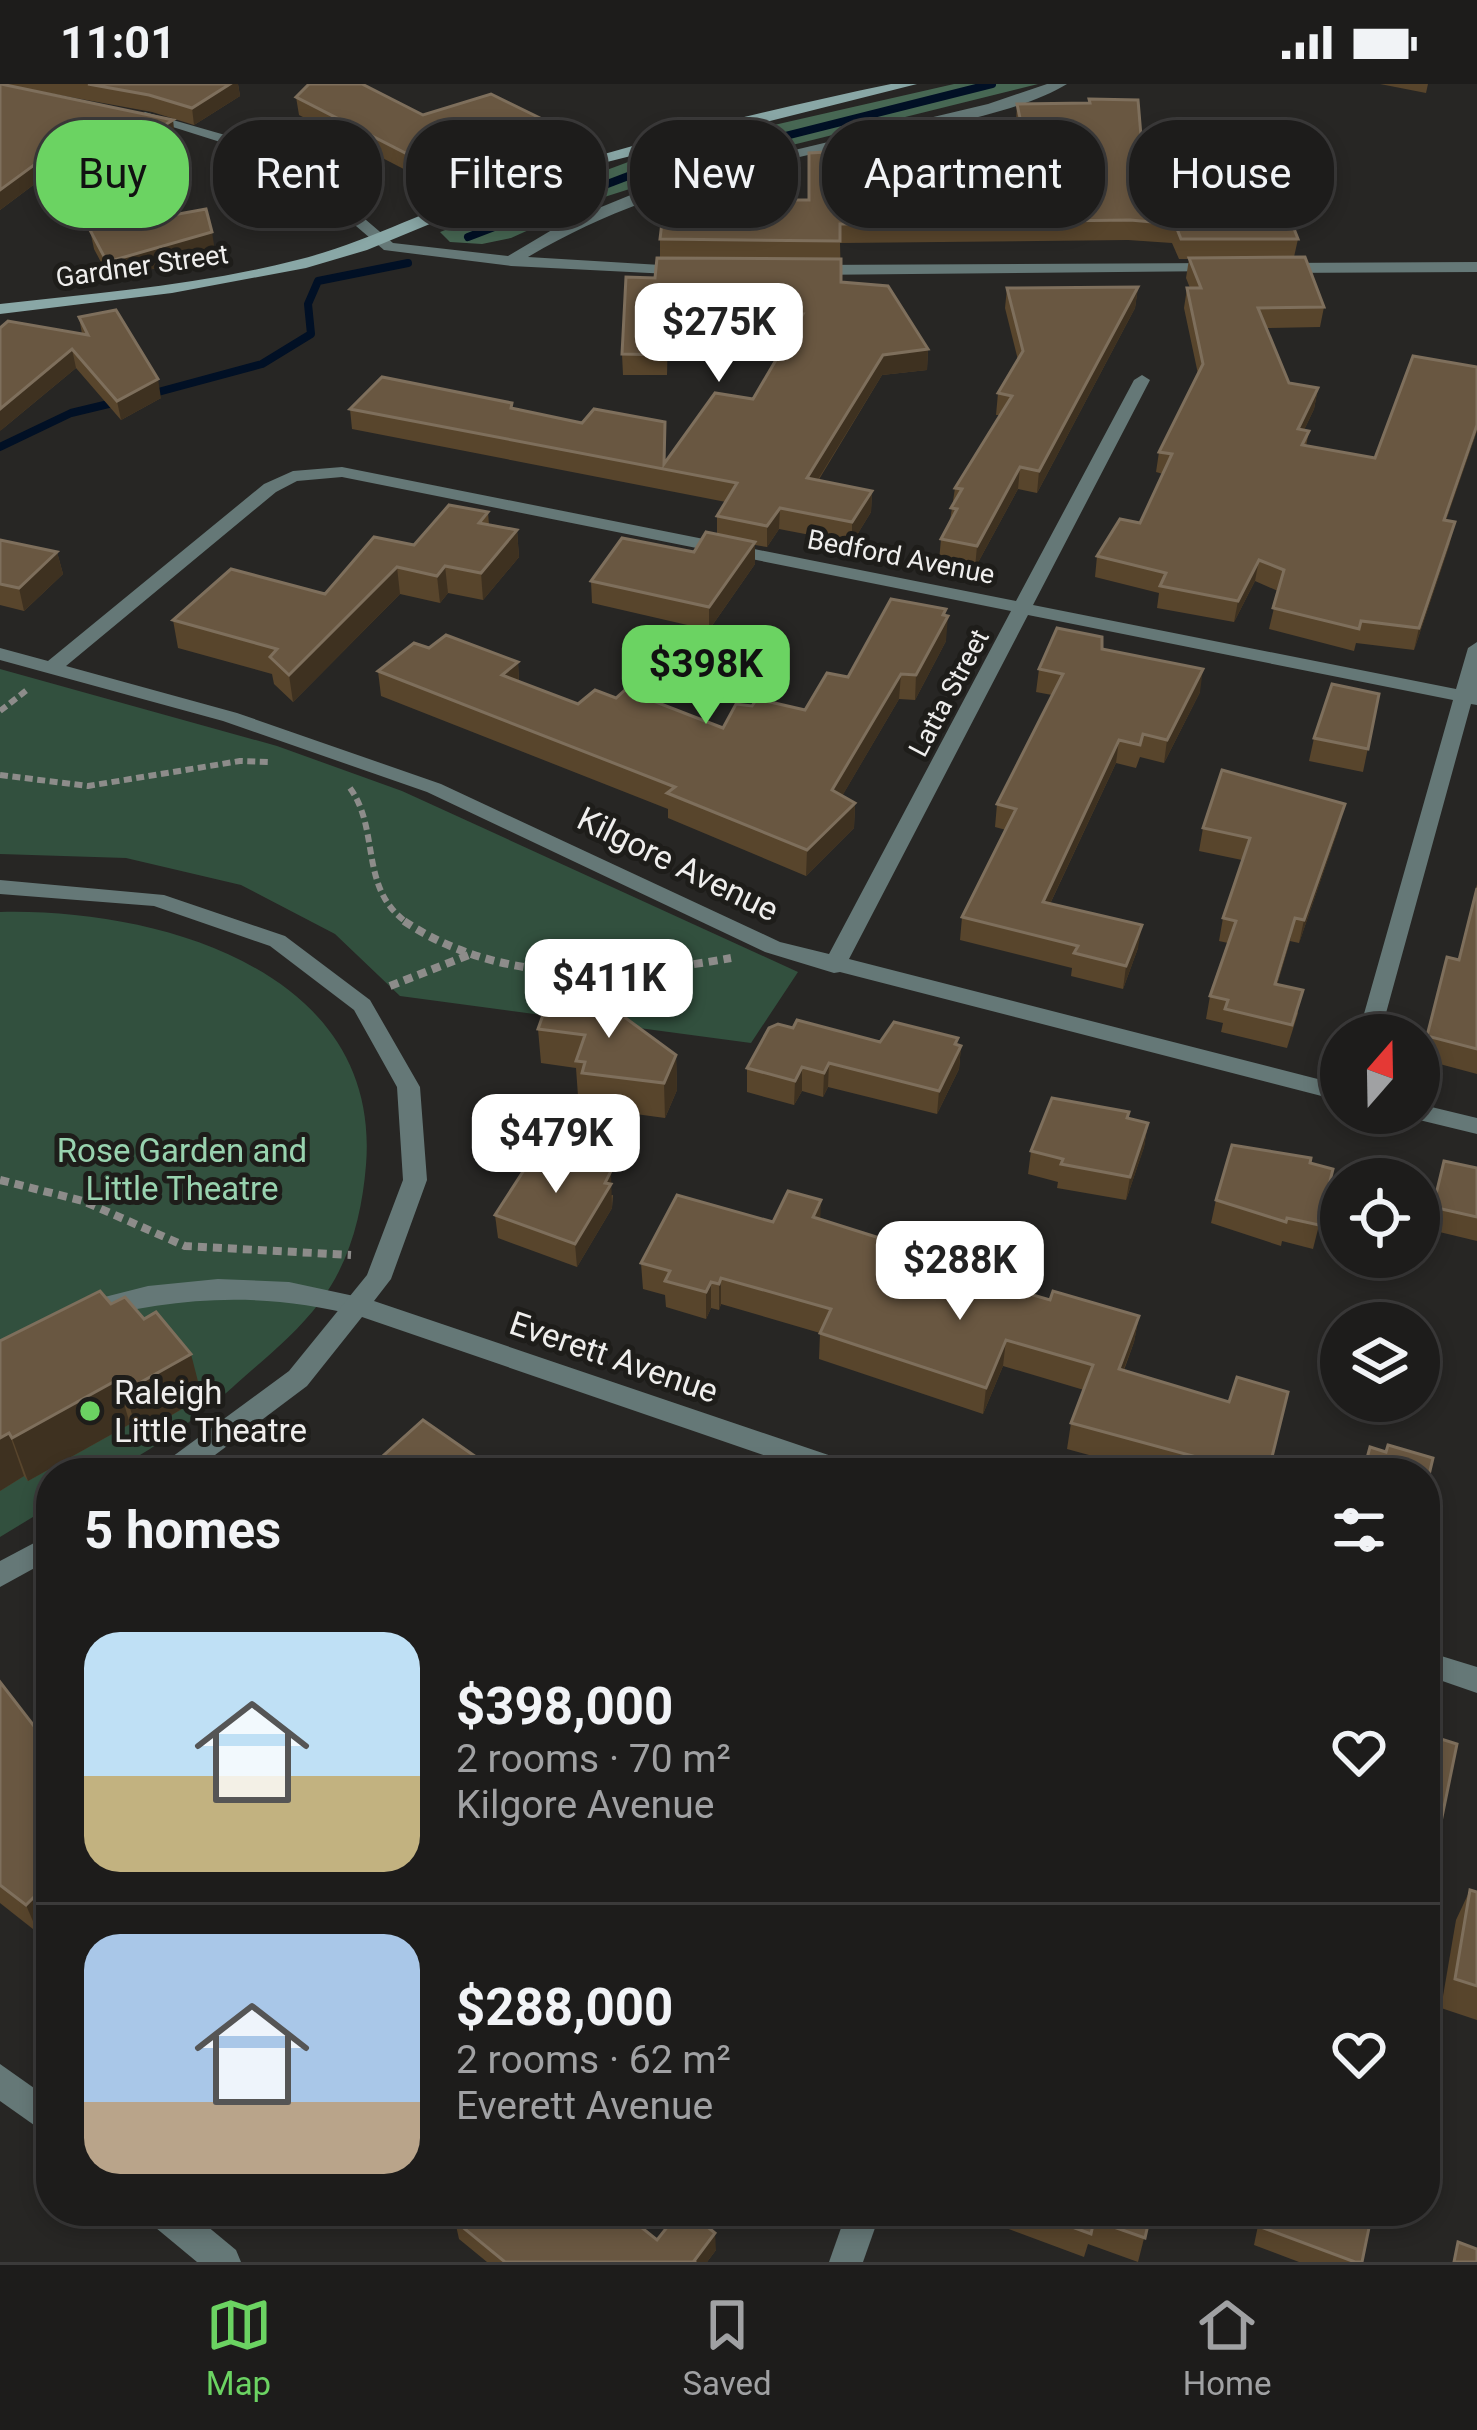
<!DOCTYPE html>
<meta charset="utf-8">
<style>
:root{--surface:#1d1c1b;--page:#2a2928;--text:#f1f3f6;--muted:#a0a1a3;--line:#3b3a3a;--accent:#6bd362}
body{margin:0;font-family:Roboto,sans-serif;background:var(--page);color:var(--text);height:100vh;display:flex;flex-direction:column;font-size:45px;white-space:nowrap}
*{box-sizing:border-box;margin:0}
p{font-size:39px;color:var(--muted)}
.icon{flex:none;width:66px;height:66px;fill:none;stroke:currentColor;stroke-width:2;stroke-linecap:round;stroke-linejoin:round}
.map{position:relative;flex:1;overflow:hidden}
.sheet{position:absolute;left:36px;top:1374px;width:1404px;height:768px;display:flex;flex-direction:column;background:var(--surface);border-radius:48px;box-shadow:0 6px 18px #0003,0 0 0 3px var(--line)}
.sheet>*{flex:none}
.top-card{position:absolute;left:36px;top:36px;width:1407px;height:108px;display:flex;gap:24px}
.needle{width:78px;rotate:20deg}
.buttons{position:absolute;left:1320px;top:930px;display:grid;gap:24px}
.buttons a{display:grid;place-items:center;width:120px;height:120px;border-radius:50%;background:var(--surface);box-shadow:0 6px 18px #0003,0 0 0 3px var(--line);font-size:60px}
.price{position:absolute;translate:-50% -102px;padding:0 27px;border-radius:24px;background:#fff;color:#222;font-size:39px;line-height:78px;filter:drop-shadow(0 3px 6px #0008)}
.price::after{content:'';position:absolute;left:50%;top:72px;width:36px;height:27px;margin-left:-18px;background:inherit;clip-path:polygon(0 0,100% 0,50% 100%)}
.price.selected{background:var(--accent);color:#111}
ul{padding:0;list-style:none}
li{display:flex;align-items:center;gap:36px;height:300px;padding:0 48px}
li+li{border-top:3px solid var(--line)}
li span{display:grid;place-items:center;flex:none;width:336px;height:240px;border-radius:36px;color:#555}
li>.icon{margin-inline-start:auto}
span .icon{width:144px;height:144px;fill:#fffc;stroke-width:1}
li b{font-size:51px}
h2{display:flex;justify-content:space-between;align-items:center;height:144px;padding:0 48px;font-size:51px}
.pill{padding:0 42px;border-radius:48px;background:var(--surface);box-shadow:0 6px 18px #0003,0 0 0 3px var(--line);font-size:42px;line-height:108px}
.pill.selected{background:var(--accent);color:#111}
.status{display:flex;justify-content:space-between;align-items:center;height:84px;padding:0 60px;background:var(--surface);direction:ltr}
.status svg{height:33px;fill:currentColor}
.dock{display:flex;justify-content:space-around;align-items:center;height:168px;border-top:3px solid var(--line);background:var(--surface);font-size:33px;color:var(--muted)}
.dock a{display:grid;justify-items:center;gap:6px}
.dock .selected{color:var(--accent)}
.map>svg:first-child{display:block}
.green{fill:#32503e}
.forest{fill:#476753}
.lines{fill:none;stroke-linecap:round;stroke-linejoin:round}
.stream{stroke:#011025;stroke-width:8}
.path-far1{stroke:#8d8c8a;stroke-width:6;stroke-dasharray:8 4.5;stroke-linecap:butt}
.path{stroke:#8d8c8a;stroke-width:8;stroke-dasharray:9 6;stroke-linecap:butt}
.lane{fill:#657877;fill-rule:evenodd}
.street{fill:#657877;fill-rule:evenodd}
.secondary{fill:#89a7a6;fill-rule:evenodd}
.wall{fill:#58452c}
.shaded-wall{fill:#3e3120}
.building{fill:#695741;stroke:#7e6f5c;stroke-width:3}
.poi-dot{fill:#6bd362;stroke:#1e1d1a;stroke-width:4.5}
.labels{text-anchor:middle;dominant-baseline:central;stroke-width:10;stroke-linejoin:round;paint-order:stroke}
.far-street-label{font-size:27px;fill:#efeeed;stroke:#1e1d1a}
.street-label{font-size:33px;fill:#efeeed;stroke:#1e1d1a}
.park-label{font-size:33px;fill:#98d3af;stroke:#1e1d1a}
.poi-label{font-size:33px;fill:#efeeed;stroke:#1e1d1a;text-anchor:start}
</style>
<div class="status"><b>11:01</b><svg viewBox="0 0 49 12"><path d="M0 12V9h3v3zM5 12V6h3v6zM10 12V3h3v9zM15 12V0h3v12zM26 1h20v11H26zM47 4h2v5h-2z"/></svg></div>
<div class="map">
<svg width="1477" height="2178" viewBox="0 0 1477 2178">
<rect width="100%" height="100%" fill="#272624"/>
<g class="green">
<polygon points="0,585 277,662 402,707 798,888 751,959 400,912 335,850 241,801 126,774 0,770"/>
<path d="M 0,828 C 153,824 382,884 366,1081 C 362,1130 350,1178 320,1218 C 296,1250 264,1275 235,1301 C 208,1326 139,1377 106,1388 C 91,1393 67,1389 51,1389 L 51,1422 L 0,1453 Z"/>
</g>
<polygon class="forest" points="954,0 1038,0 683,88 595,116 511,154 482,160 450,158 440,148 655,68"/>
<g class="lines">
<g class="stream">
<polyline points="468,153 631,91 992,0"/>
<polyline points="147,311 262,280 311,250 308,220 318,197 408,179"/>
<polyline points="0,363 71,329 121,317"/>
</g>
<g class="path-far1">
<polyline points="0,627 27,606"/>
<polyline points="0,691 88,702 240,677 269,678"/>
<path d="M 350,704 C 381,747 358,806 409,840"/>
</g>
<g class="path">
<path d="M 404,837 C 501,902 621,894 731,874"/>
<polyline points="390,902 469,871"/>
<polyline points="0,1096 83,1117 185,1162 351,1171"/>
</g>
<path class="lane" d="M 218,1195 L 289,1198 L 368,1215 L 372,1222 L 368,1229 L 359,1232 C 263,1207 173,1212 78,1239 L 69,1236 L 65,1229 L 69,1222 L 148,1202 Z"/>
<g class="street">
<path d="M 1047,0 L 1067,0 C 1024,27 934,43 883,54 C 759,82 638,107 528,173 L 694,183 L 697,186 L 689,191 L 511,182 L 384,166 L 300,94 L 236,63 L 138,32 L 145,28 L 246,57 L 310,88 L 393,159 L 508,172 L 567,137 L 633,110 L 702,88 L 988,20 Z"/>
<polygon points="1477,178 1477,188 1275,189 1267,184 1275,179"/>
<polygon points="1217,179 1222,181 1222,187 807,191 799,186 807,181"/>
<path d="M 1142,291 L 1150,296 L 1033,521 L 1456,605 L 1468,564 L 1477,558 L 1477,621 L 1471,620 L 1380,951 L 1358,951 L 1453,616 L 1028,531 L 849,875 L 1341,1001 L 1341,1017 L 840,888 L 834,889 L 765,868 L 427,708 L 223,637 L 0,576 L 0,564 L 48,577 L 264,400 L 293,387 L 342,383 L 1016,517 L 1134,296 ZM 342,393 L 1011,527 L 829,870 L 780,858 L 441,700 L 237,629 L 66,582 L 276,408 L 297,397 Z"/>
<polygon points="0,796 164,811 285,852 370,916 420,1003 427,1096 391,1195 374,1217 858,1381 861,1389 816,1389 362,1233 307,1302 191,1389 158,1389 161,1381 289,1287 367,1191 403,1096 397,1003 354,926 270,862 154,822 0,810"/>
<polygon points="1419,1020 1477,1034 1477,1050 1411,1034 1408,1029 1419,1029"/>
<polygon points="51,1450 51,1475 0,1503 0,1477"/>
<polygon points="1425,1567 1477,1583 1477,1609 1425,1591"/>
<polygon points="0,1980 51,2016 51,2053 0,2017"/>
<polygon points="145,2127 189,2127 236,2166 241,2178 197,2178 150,2139"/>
<polygon points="847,2127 881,2127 863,2178 829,2178"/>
</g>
<path class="secondary" d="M 891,0 L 917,0 L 603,79 L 500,111 L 367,166 L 306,184 L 172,209 L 0,230 L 0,220 C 99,209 200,201 297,176 C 366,159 427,125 494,104 C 624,61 757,28 891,0 Z"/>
</g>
<g class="wall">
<polygon points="0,0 238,0 240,12 194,41 152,28 10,2 175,53 104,98 52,87 0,126"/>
<polygon points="1380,0 1428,0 1426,9"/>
<polygon points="296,13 423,31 540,34 541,52 427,97 299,31"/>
<polygon points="1017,20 1143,76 1175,120 1298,155 1294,173 1324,223 1320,243 1266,244 1289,299 1318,304 1314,325 1304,346 1309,347 1306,362 1375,374 1477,347 1446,436 1450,459 1414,566 1356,559 1354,567 1269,545 1278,507 1255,497 1234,538 1157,524 1159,509 1095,493 1097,472 1140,439 1163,390 1156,388 1159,368 1198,290 1184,224 1187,204 1190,204 1186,194 1189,175 1179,175 1172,159 1128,156 840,159 841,198 928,265 927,286 882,291 818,397 872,407 871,428 852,459 779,445 767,463 755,461 755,480 709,546 592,519 591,497 694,468 717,450 717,432 726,418 352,345 350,325 513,325 665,378 753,315 791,250 668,248 667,291 623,291 622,270 655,194 660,174 660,155 672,130 808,116 1023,72 1016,38"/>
<polygon points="90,146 215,167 111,197 94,165"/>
<polygon points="1138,203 1135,224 1037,409 1018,405 975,484 939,477 941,455 950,437 955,404 1000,331 996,331 998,309 1018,276 1005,224 1007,204"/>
<polygon points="79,233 161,314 121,336 76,284 0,347 82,250"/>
<polygon points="488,428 489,441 517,446 519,473 483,516 448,509 440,519 400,510 293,618 274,600 272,590 178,564 173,536 325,510 414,461"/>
<polygon points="0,456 57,468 63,490 24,527 0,521"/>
<polygon points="945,532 946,557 915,616 899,615 842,712 855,719 854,744 806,792 668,734 668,725 381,612 378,587 429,564 518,578 519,598 578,620 616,614 723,644 752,622 805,626 848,593"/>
<polygon points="1102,565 1200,608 1164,679 1140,673 1136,684 1116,679 1050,820 1138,864 1123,905 1071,892 1072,884 960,856 962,833 1006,746 995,743 997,720 1052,611 1036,608 1039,585"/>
<polygon points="1379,610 1363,688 1309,677 1314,654"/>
<polygon points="1339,743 1299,859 1290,857 1277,901 1298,929 1287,964 1221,948 1223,939 1206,935 1210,912 1228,859 1219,857 1223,834 1242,776 1199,767 1203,744"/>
<polygon points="1477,800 1477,990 1421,975 1447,873 1458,876"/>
<polygon points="549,914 676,971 677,1006 665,1034 584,1023 583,1012 578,1012 576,984 541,979 538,945"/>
<polygon points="793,944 880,958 961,962 959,985 937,1030 828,1003 823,1013 802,1007 794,1021 747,1008 747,984"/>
<polygon points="1128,1034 1148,1039 1144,1063 1126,1116 1057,1104 1058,1098 1028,1090 1031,1067"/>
<polygon points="1444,1077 1477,1084 1477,1157 1427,1145"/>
<polygon points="1333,1085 1313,1165 1282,1157 1281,1162 1211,1139 1216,1116"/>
<polygon points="613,1111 612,1124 577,1183 498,1154 495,1131"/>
<polygon points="820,1135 926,1180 1050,1216 1139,1232 1134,1258 1124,1286 1268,1389 1155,1389 1067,1365 1071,1339 1084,1306 1003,1282 983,1330 819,1275 820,1249 721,1220 719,1226 711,1224 706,1235 666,1223 665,1211 643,1205 641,1179 773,1138"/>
<polygon points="111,1220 202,1313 138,1351 130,1340 28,1397 24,1392 0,1407 0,1257"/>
<polygon points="0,1598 38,1849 0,1819"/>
<polygon points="1470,1806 1477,1808 1477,1936 1441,1924 1456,1836"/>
<polygon points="457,2127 621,2127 657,2156 716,2166 707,2178 487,2178 459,2155 455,2137 461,2131"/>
<polygon points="992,2127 1151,2127 1138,2178 1088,2160 1084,2173 990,2138"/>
<polygon points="1261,2127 1366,2127 1362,2178 1299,2178 1254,2161"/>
</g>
<g class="shaded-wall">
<polygon points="230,0 238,0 240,12 194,41 192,24"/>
<polygon points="540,34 541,52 427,97 425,79"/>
<polygon points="173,36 175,53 104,98 100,81"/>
<polygon points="49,70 52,87 0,126 0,106"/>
<polygon points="212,148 215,167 111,197 107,178"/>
<polygon points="1138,203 1135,224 1037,409 1039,387"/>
<polygon points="72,265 76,284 0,347 0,325"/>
<polygon points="928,265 927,286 882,291 806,415 807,394 883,271"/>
<polygon points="158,295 161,314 121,336 117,317"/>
<polygon points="1318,304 1314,325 1295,365 1298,345"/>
<polygon points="1477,341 1477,347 1439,457 1444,436"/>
<polygon points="1020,383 1018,405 975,484 977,462"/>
<polygon points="872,407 871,428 852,459 852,438"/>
<polygon points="780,424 779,445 767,463 767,442"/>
<polygon points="1455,438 1450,459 1414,566 1419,544"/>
<polygon points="517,446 519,473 483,516 481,489"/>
<polygon points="755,458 755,480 709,546 709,523"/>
<polygon points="57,468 63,490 24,527 19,504"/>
<polygon points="1259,476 1255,497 1234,538 1238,517"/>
<polygon points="445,482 448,509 440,519 437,492"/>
<polygon points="397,483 400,510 293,618 289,591"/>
<polygon points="946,525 945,539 948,532 946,557 915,616 916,591"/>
<polygon points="518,578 519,603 502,591"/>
<polygon points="1203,585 1200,608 1164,679 1167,656"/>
<polygon points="901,590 899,615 831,731 832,706"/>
<polygon points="1119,656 1116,679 1040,841 1043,818"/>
<polygon points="855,719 854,744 806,792 807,766"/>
<polygon points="1345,720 1339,743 1299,859 1304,836"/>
<polygon points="1295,834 1290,857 1270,923 1275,900"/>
<polygon points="1142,841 1138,864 1123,905 1126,882"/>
<polygon points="958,954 956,971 961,962 959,985 937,1030 939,1007"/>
<polygon points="676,971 677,1006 665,1034 664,999"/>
<polygon points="829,979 828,1003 823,1013 824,989"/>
<polygon points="802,983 802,1007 794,1021 795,997"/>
<polygon points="1148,1039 1144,1063 1126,1116 1130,1093"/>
<polygon points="611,1087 612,1124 577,1183 575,1160"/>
<polygon points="821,1116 820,1142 813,1133"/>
<polygon points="721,1194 721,1220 719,1226 719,1200"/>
<polygon points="711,1198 711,1224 706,1235 706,1208"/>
<polygon points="1139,1232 1134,1258 1114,1311 1119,1285"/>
<polygon points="1006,1256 1003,1282 983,1330 986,1304"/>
<polygon points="191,1270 202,1313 138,1351 125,1307"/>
<polygon points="117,1296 130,1340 28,1397 12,1354"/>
<polygon points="9,1349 24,1392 0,1407 0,1354"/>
<polygon points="51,1796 51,1836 38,1849 26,1821"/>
<polygon points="715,2149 716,2166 707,2178 694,2178"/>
</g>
<g class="building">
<polygon points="0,0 1,0 173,36 100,81 49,70 0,106"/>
<polygon points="88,0 230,0 192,24 149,11"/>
<polygon points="309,0 362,0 423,31 491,10 540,34 425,79 296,13"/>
<polygon points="1089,15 1138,16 1143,76 1166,76 1175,120 1284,119 1298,155 1181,155 1175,140 1130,136 840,140 840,157 660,155 663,130 672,130 674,116 809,116 809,69 847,67 974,38 1029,76 1017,20 1090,19"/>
<polygon points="206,125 212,148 107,178 90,146"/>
<polygon points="1305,173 1324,223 1258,224 1289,299 1318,304 1298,345 1309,347 1302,361 1375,374 1413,272 1477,283 1477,341 1444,436 1455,438 1419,544 1361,537 1359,545 1273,524 1284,486 1259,476 1238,517 1160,502 1166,489 1097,472 1120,435 1140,439 1172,370 1159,368 1203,280 1187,204 1201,204 1189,174"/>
<polygon points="657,174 841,175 841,198 888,202 928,265 883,271 807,394 872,407 852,438 780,424 767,442 717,432 737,399 350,325 382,293 512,319 511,324 582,339 594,325 665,338 664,380 715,309 753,315 803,230 668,228 667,271 622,270 626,193 655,194"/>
<polygon points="1138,203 1039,387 1020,383 977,462 941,455 957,425 951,424 962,405 955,404 1012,312 998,309 1023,267 1007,204"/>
<polygon points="116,226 158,295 117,317 72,265 0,325 0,244 8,237 88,251 79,233"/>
<polygon points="449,421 488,428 479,439 517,446 481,489 445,482 437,492 397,483 289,591 270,573 277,565 173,536 231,485 325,510 374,453 414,461"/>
<polygon points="706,448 755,458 709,523 591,497 622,454 694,468"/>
<polygon points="0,456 57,468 19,504 0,500"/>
<polygon points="891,515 946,525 943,531 948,532 916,591 901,590 832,706 855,719 807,766 667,709 675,703 378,587 414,559 429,564 446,551 518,578 502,591 578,620 595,606 616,614 625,606 723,644 736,620 752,622 757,615 805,626 827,589 848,593"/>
<polygon points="1057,544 1102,553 1102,565 1203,585 1167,656 1143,650 1140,661 1119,656 1043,818 1142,841 1126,882 1074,869 1078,862 962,833 1016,725 997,720 1063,590 1039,585"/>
<polygon points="1332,600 1379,610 1368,665 1314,654"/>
<polygon points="1222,686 1345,720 1304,836 1295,834 1275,900 1303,906 1292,941 1225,925 1228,916 1210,912 1236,837 1223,834 1250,754 1203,744"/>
<polygon points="1477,804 1477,965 1427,952 1447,873 1459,876"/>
<polygon points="597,913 676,971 664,999 582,989 585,978 576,977 585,951 538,945 549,914 595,919"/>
<polygon points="797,936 880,958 894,938 958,954 955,960 961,962 939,1007 829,979 824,989 802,983 795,997 747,984 769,944 778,940 793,944"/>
<polygon points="1052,1014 1129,1028 1127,1034 1148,1039 1130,1093 1061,1080 1063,1075 1031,1067"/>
<polygon points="1232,1061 1311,1074 1310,1079 1333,1085 1319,1141 1287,1134 1286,1138 1216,1116"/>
<polygon points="537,1066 611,1087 605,1099 611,1100 575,1160 495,1131"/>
<polygon points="1444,1077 1477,1084 1477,1133 1433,1123"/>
<polygon points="788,1107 821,1116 813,1133 927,1169 923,1179 1050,1216 1053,1207 1139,1232 1119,1285 1229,1318 1237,1293 1288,1308 1268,1389 1229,1389 1202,1381 1204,1375 1071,1339 1093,1281 1006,1256 986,1304 820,1249 831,1225 721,1194 719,1200 711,1198 706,1208 665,1197 670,1187 641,1179 677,1111 773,1138"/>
<polygon points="100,1207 111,1220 125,1213 144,1235 156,1228 191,1270 125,1307 117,1296 12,1354 9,1349 0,1354 0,1257"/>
<polygon points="423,1336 486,1380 476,1389 364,1389"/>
<polygon points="1388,1361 1433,1374 1425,1408 1425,1389 1363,1389 1370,1363 1386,1368"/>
<polygon points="0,1598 51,1664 51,1796 26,1821 0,1801"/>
<polygon points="1425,1650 1457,1660 1426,1811 1425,1810"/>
<polygon points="1470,1806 1477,1808 1477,1902 1455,1895"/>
<polygon points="465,2127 621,2127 657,2156 680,2127 688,2127 715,2149 694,2177 696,2178 505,2178 455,2137"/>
<polygon points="1029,2127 1151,2127 1145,2154 1094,2136 1091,2150"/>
<polygon points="1265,2127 1366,2127 1372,2129 1362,2178 1355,2178 1261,2143"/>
<polygon points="1458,2158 1477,2165 1477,2178 1454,2178"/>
</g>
<circle class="poi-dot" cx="90" cy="1327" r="12"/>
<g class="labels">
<g class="far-street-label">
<text transform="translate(142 182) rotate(-8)">Gardner Street</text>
<text transform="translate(901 473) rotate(11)">Bedford Avenue</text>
<text transform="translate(949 609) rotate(-62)">Latta Street</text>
</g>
<g class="street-label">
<text transform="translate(678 780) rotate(26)">Kilgore Avenue</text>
<text transform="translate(614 1273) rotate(19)">Everett Avenue</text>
</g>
<g class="park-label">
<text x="182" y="1066">Rose Garden and<tspan x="182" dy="38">Little Theatre</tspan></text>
</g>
<g class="poi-label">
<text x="114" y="1308">Raleigh<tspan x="114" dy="38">Little Theatre</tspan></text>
</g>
</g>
</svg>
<div class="buttons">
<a><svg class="needle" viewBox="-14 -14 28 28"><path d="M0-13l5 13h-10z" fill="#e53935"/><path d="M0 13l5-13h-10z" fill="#a0a1a3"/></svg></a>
<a><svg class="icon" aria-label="locate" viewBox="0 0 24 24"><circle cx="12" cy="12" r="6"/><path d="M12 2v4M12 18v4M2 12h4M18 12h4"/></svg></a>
<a><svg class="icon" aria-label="layers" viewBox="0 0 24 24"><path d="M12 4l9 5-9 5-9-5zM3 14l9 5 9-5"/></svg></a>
</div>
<b class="price" style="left:719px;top:301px">$275K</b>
<b class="price selected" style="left:706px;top:643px">$398K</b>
<b class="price" style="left:609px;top:957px">$411K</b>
<b class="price" style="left:556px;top:1112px">$479K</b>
<b class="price" style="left:960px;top:1239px">$288K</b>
<div class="top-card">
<a class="pill selected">Buy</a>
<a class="pill">Rent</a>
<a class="pill">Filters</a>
<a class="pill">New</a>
<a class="pill">Apartment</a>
<a class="pill">House</a>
</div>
<section class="sheet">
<h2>5 homes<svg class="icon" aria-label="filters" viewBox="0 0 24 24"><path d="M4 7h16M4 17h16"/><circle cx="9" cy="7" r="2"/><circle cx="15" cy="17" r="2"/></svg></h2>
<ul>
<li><span style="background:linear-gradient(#bfe0f5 60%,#c2b280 0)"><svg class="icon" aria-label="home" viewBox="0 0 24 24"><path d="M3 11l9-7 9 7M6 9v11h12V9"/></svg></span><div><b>$398,000</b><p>2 rooms · 70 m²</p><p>Kilgore Avenue</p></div><svg class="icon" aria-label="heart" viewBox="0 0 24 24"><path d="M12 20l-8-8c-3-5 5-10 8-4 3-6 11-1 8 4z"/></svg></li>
<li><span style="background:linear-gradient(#a9c7e8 70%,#b9a48a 0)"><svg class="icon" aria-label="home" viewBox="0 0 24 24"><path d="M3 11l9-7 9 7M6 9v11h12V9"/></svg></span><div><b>$288,000</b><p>2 rooms · 62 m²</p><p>Everett Avenue</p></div><svg class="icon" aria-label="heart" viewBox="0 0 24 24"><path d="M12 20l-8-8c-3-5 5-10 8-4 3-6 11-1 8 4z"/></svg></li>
</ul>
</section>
</div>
<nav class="dock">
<a class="selected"><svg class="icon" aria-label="map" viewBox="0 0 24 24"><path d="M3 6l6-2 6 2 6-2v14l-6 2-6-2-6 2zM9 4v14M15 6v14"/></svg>Map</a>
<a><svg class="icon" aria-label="saved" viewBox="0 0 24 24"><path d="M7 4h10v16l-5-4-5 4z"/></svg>Saved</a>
<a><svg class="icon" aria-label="home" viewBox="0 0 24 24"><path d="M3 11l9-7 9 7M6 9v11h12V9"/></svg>Home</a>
</nav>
